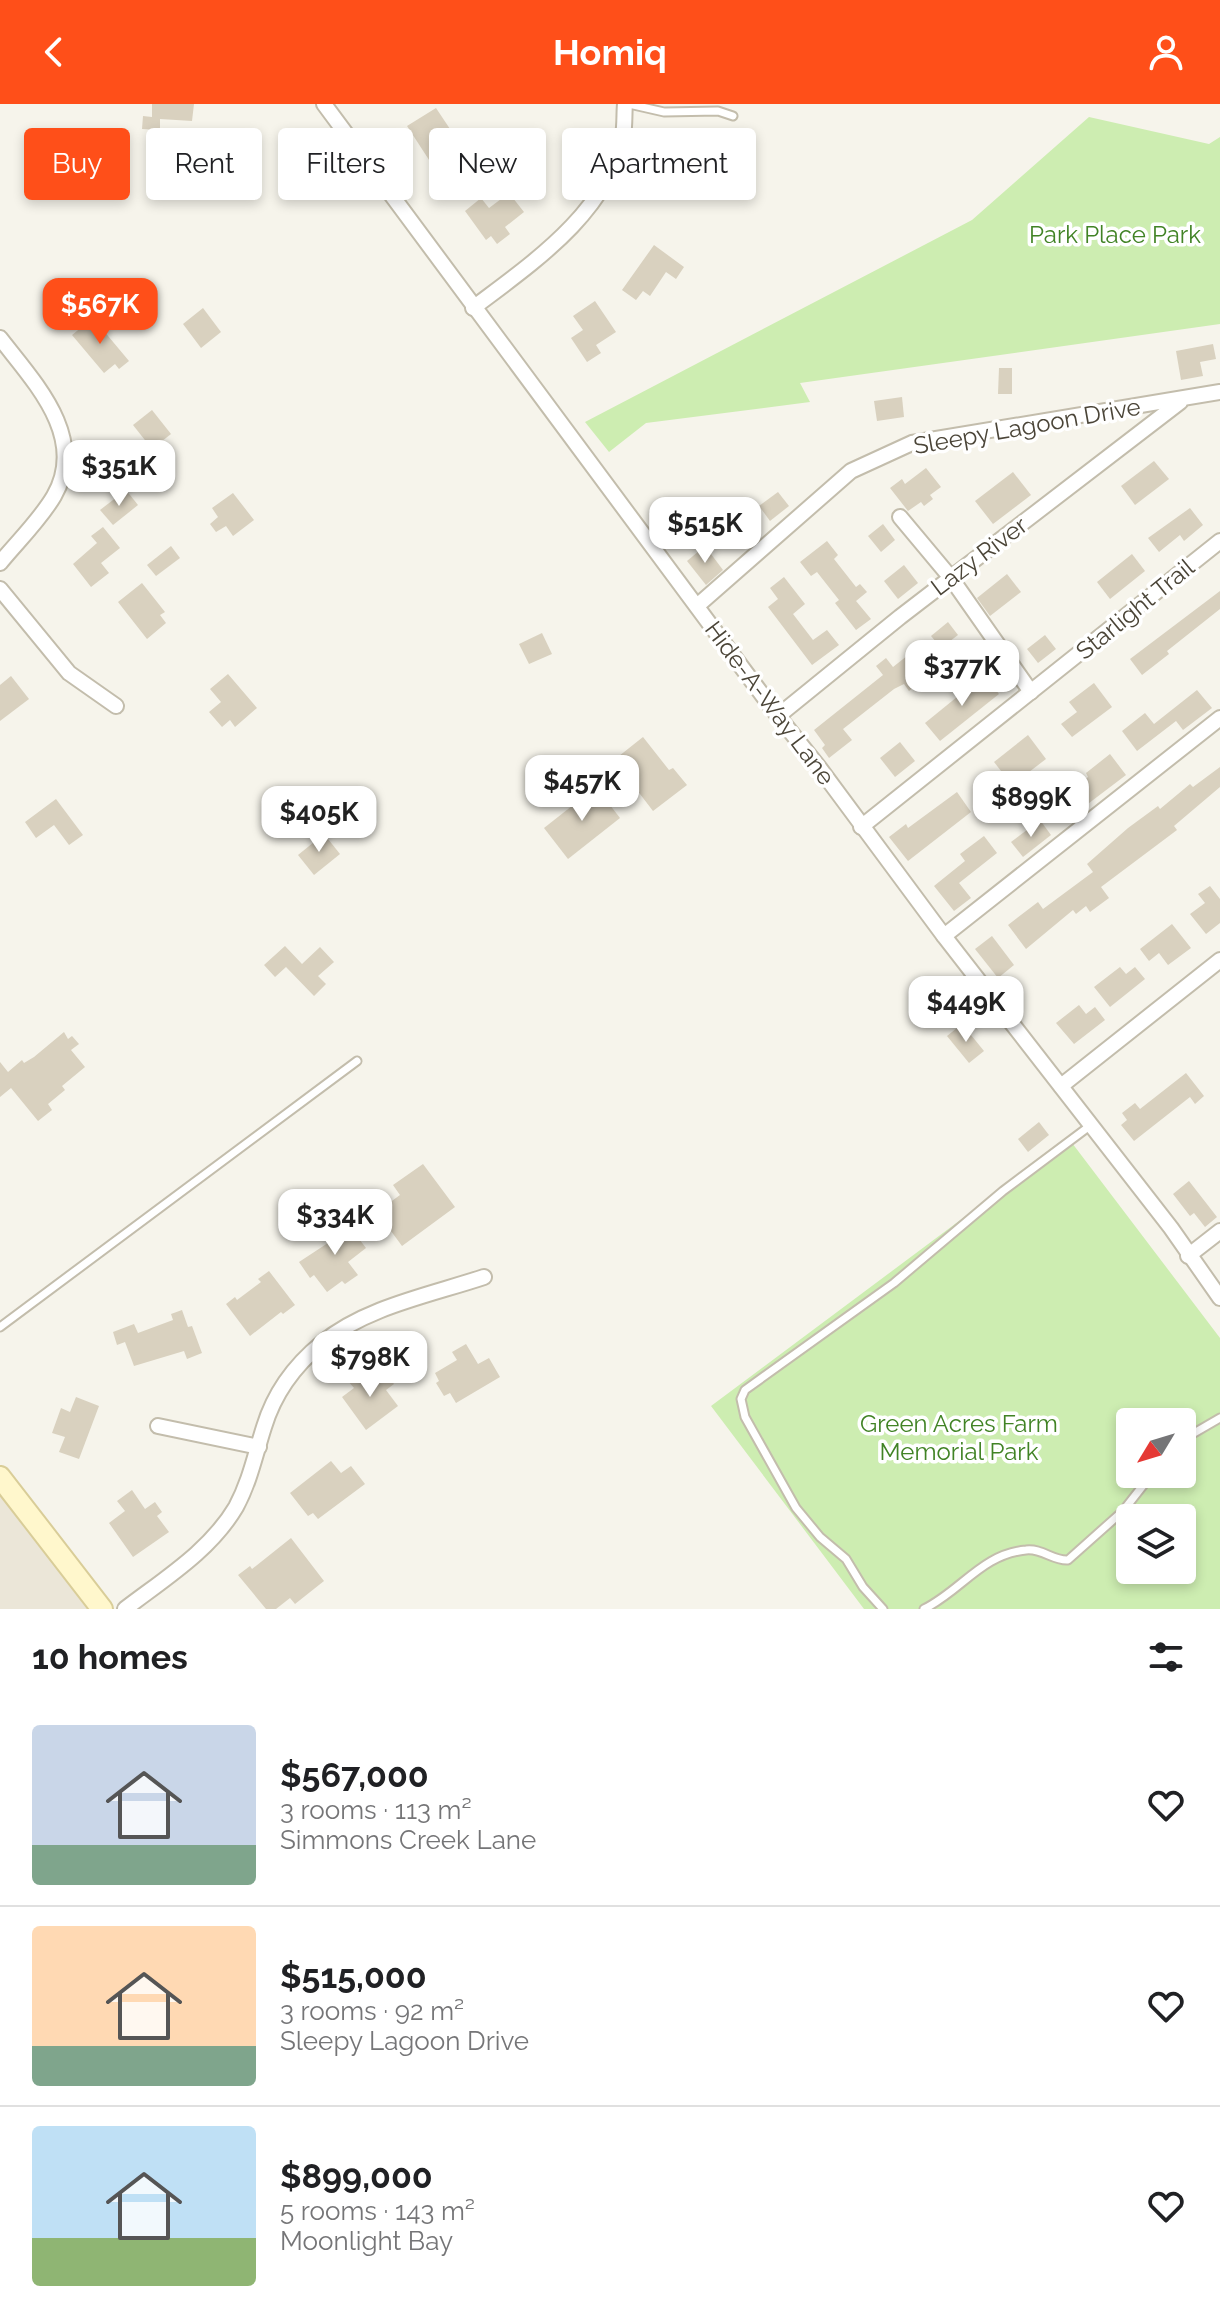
<!DOCTYPE html>
<meta charset="utf-8">
<style>
:root{--surface:#fff;--page:#f2f2f2;--text:#202124;--muted:#757577;--line:#e0e0e0;--accent:#ff4f19}
body{margin:0;font-family:Raleway,sans-serif;background:var(--page);color:var(--text);height:100vh;display:flex;flex-direction:column;font-size:30px;white-space:nowrap}
*{box-sizing:border-box;margin:0}
p{font-size:26px;color:var(--muted)}
.icon{flex:none;width:44px;height:44px;fill:none;stroke:currentColor;stroke-width:2;stroke-linecap:round;stroke-linejoin:round}
.map{position:relative;height:1505px;overflow:hidden}
.details{display:flex;flex-direction:column;background:var(--surface);flex:1}
.details>*{flex:none}
.banner{position:absolute;left:24px;top:24px;width:800px;height:72px;display:flex;gap:16px}
.needle{width:52px;rotate:232deg}
.fabs{position:absolute;left:1116px;top:1304px;display:grid;gap:16px}
.fabs a{display:grid;place-items:center;width:80px;height:80px;border-radius:8px;background:var(--surface);box-shadow:0 4px 12px #0003;font-size:40px}
.price{position:absolute;translate:-50% -68px;padding:0 18px;border-radius:16px;background:#fff;color:#222;font-size:26px;line-height:52px;filter:drop-shadow(0 2px 4px #0008)}
.price::after{content:'';position:absolute;left:50%;top:48px;width:24px;height:18px;margin-left:-12px;background:inherit;clip-path:polygon(0 0,100% 0,50% 100%)}
.price.active{background:var(--accent);color:#fff}
ul{padding:0;list-style:none}
li{display:flex;align-items:center;gap:24px;height:200px;padding:0 32px}
li+li{border-top:2px solid var(--line)}
li span{display:grid;place-items:center;flex:none;width:224px;height:160px;border-radius:8px;color:#555}
li>.icon{margin-inline-start:auto}
span .icon{width:96px;height:96px;fill:#fffc;stroke-width:1}
li b{font-size:34px}
h2{display:flex;justify-content:space-between;align-items:center;height:96px;padding:0 32px;font-size:34px}
.chip{padding:0 28px;border-radius:8px;background:var(--surface);box-shadow:0 4px 12px #0003;font-size:28px;line-height:72px}
.chip.active{background:var(--accent);color:#fff}
header{display:flex;justify-content:space-between;align-items:center;height:104px;padding:0 32px;background:var(--accent);color:#fff;font-size:36px;font-weight:700}
.map>svg:first-child{display:block}
.residential{fill:#ebe6d8}
.green{fill:#cdedb1;fill-rule:evenodd}
.building{fill:#d9d1bf}
.lines{fill:none;stroke-linecap:round;stroke-linejoin:round}
.lane-casing{stroke:#c3bdac;stroke-width:11}
.street-casing{stroke:#c3bdac;stroke-width:18}
.secondary-casing{stroke:#d9cd98;stroke-width:24}
.lane{stroke:#fff;stroke-width:7}
.street{stroke:#fff;stroke-width:14}
.secondary{stroke:#fff7cc;stroke-width:20}
.labels{text-anchor:middle;dominant-baseline:central;stroke-width:7;stroke-linejoin:round;paint-order:stroke}
.park-label{font-size:24px;fill:#418325;stroke:#fff}
.street-label{font-size:24px;fill:#4b4538;stroke:#fff}
</style>
<header><svg class="icon" aria-label="back" viewBox="0 0 24 24"><path d="M15 5l-7 7 7 7"/></svg>Homiq<svg class="icon" aria-label="person" viewBox="0 0 24 24"><circle cx="12" cy="8" r="4"/><path d="M4 21q1-7 8-7t8 7"/></svg></header>
<div class="map">
<svg width="1220" height="1505" viewBox="0 0 1220 1505">
<rect width="100%" height="100%" fill="#f6f4eb"/>
<polygon class="residential" points="0,1387 91,1505 0,1505"/>
<g class="green">
<polygon points="1089,13 1209,40 1220,33 1220,220 800,279 810,298 646,319 609,348 585,318 972,116"/>
<path d="M 1069,1035 L 1220,1234 L 1220,1505 L 864,1505 L 711,1302 ZM 1130,1318 L 1182,1318 L 1182,1370 L 1130,1370 ZM 1130,1414 L 1182,1414 L 1182,1466 L 1130,1466 Z"/>
</g>
<g class="building">
<polygon points="152,0 194,0 192,17 160,15 160,26 142,25 143,12 152,13"/>
<polygon points="436,4 452,28 445,33 454,48 433,62 407,22"/>
<polygon points="740,26 747,49 712,60 718,78 695,85 686,56 703,50 699,39"/>
<polygon points="509,89 524,108 505,123 510,130 497,140 491,132 486,136 465,107 481,94 489,104"/>
<polygon points="654,141 684,163 676,175 666,168 650,192 643,187 636,196 622,186"/>
<polygon points="595,197 616,228 596,241 601,249 587,258 571,234 583,226 573,212"/>
<polygon points="203,204 221,228 201,244 183,220"/>
<polygon points="93,214 129,257 119,265 115,260 104,269 72,231"/>
<polygon points="1213,240 1216,255 1200,258 1203,272 1181,276 1176,247"/>
<polygon points="999,264 1012,264 1012,290 998,290"/>
<polygon points="902,293 904,313 877,317 874,297"/>
<polygon points="152,306 171,330 152,345 133,321"/>
<polygon points="1154,357 1169,375 1135,401 1121,382"/>
<polygon points="926,364 941,383 930,391 933,395 924,402 921,398 908,407 890,384 902,375 905,380"/>
<polygon points="1013,368 1031,391 993,420 975,397"/>
<polygon points="126,386 138,401 113,421 100,406"/>
<polygon points="778,388 789,402 770,417 759,402"/>
<polygon points="233,389 254,416 233,432 226,422 216,428 210,420 218,413 212,404"/>
<polygon points="668,393 690,422 671,436 649,408"/>
<polygon points="1190,404 1203,421 1184,437 1180,431 1159,448 1148,434"/>
<polygon points="883,420 895,436 881,448 868,432"/>
<polygon points="103,423 120,444 101,459 109,469 91,483 73,460 97,439 91,432"/>
<polygon points="827,437 838,451 834,455 856,483 860,480 867,488 856,497 871,515 856,526 835,499 839,496 817,468 811,472 800,458"/>
<polygon points="171,442 180,454 156,472 147,461"/>
<polygon points="705,442 723,466 706,481 687,457"/>
<polygon points="1132,450 1145,467 1110,495 1097,478"/>
<polygon points="904,461 918,479 898,495 884,477"/>
<polygon points="1007,470 1021,488 990,512 977,494"/>
<polygon points="784,473 805,500 793,510 813,536 827,526 839,541 812,561 768,503 778,495 770,484"/>
<polygon points="142,479 165,508 160,511 166,519 147,535 118,498"/>
<polygon points="1220,487 1220,505 1167,547 1169,550 1142,571 1130,555"/>
<polygon points="948,518 958,531 941,544 931,532"/>
<polygon points="542,529 552,550 529,560 519,540"/>
<polygon points="1045,531 1056,545 1038,559 1027,545"/>
<polygon points="912,548 929,571 909,587 904,580 894,585 843,625 852,636 829,654 822,644 825,641 814,626 883,571 876,562 886,554 893,563"/>
<polygon points="228,570 257,604 235,623 230,616 222,623 209,608 221,598 210,585"/>
<polygon points="984,571 999,590 940,637 925,619"/>
<polygon points="11,572 29,595 0,617 0,581"/>
<polygon points="1094,579 1112,603 1072,633 1061,620 1077,608 1069,598"/>
<polygon points="1197,586 1212,604 1183,626 1176,617 1137,647 1122,627 1145,609 1154,620"/>
<polygon points="1028,631 1046,655 1012,681 994,658"/>
<polygon points="643,633 669,666 673,664 687,681 653,707 614,656"/>
<polygon points="900,638 915,657 895,673 880,654"/>
<polygon points="1110,650 1126,671 1068,715 1047,689 1061,678 1069,688 1088,673 1086,669"/>
<polygon points="1220,663 1220,683 1174,722 1177,726 1101,783 1109,794 1090,808 1086,802 1076,810 1073,806 1026,845 1008,821 1038,798 1043,805 1093,768 1087,760 1128,724 1158,702 1160,705 1190,680 1193,683"/>
<polygon points="596,683 620,714 568,755 544,724"/>
<polygon points="957,688 971,708 908,757 889,733 906,720 908,724"/>
<polygon points="56,695 83,731 69,741 54,721 36,734 25,718"/>
<polygon points="1040,716 1051,731 1023,753 1011,738"/>
<polygon points="324,730 340,750 314,771 298,751"/>
<polygon points="984,732 997,749 959,779 971,794 954,807 934,782 965,757 960,750"/>
<polygon points="1210,782 1220,795 1220,819 1206,830 1190,810 1205,799 1198,790"/>
<polygon points="1172,820 1191,844 1168,861 1159,849 1149,857 1140,845"/>
<polygon points="992,832 1014,861 998,874 975,845"/>
<polygon points="285,842 302,860 320,843 334,858 318,872 326,880 314,892 286,863 275,873 264,861"/>
<polygon points="1120,863 1126,870 1135,863 1145,875 1110,903 1094,883"/>
<polygon points="1079,901 1086,910 1095,903 1105,916 1074,940 1056,919"/>
<polygon points="962,920 984,947 969,959 947,932"/>
<polygon points="64,928 68,935 72,932 79,940 71,946 85,963 62,982 65,986 48,1000 52,1006 38,1017 11,984 0,993 0,958 8,968 22,956 24,959 34,953"/>
<polygon points="1186,969 1204,992 1195,1000 1190,993 1134,1037 1121,1021 1127,1016 1122,1009 1135,999 1140,1005"/>
<polygon points="1039,1018 1049,1031 1028,1048 1018,1035"/>
<polygon points="423,1060 455,1103 402,1142 377,1108 400,1091 393,1081"/>
<polygon points="1189,1077 1217,1113 1205,1123 1194,1109 1190,1112 1173,1090"/>
<polygon points="343,1114 366,1144 348,1158 358,1171 345,1180 342,1177 327,1188 314,1171 310,1174 299,1158 334,1135 327,1126"/>
<polygon points="269,1167 295,1201 283,1210 281,1208 250,1232 226,1200 235,1193 237,1196 261,1178 258,1175"/>
<polygon points="182,1206 188,1223 192,1222 202,1249 187,1255 184,1247 134,1262 125,1238 117,1241 113,1228 134,1220 138,1229 173,1216 171,1210"/>
<polygon points="466,1240 478,1260 489,1254 500,1273 456,1299 450,1289 444,1292 436,1279 439,1277 435,1269 457,1256 452,1248"/>
<polygon points="359,1268 369,1280 385,1268 394,1280 386,1286 398,1302 366,1326 342,1293 354,1284 348,1277"/>
<polygon points="76,1293 99,1302 79,1355 59,1348 65,1333 52,1329 61,1304 70,1308"/>
<polygon points="331,1357 341,1369 351,1362 365,1380 318,1415 313,1409 308,1412 290,1389"/>
<polygon points="132,1386 145,1405 155,1398 162,1408 157,1412 169,1428 133,1453 109,1419 125,1407 117,1397"/>
<polygon points="291,1434 324,1477 295,1500 290,1494 276,1505 266,1505 238,1471 250,1462 252,1465"/>
</g>
<g class="lines">
<defs>
<g id="lane">
<polyline points="629,0 664,8 718,7 733,12"/>
<polyline points="0,1223 357,957"/>
<polyline points="1182,1336 1220,1314"/>
<polyline points="883,1505 863,1483 846,1455 820,1433 796,1404 745,1313 741,1295 745,1286 894,1179 1003,1087 1091,1021"/>
<path d="M 924,1505 C 962,1486 982,1450 1026,1446 C 1042,1444 1053,1457 1068,1456 L 1123,1407 L 1152,1370"/>
</g>
<g id="street">
<polyline points="324,0 778,612 818,662 944,832 1171,1124 1220,1194"/>
<path d="M 473,204 C 531,160 609,108 623,31 C 625,21 624,10 625,0"/>
<path d="M 0,234 C 34,278 88,333 54,392 C 40,416 18,437 0,459"/>
<polyline points="900,413 951,474 1031,588"/>
<polyline points="0,485 69,569 116,602"/>
<polyline points="697,502 851,367 912,339 1220,288"/>
<polyline points="778,612 900,513 1180,298"/>
<polyline points="861,723 1220,437"/>
<polyline points="944,832 1220,614"/>
<polyline points="1061,982 1220,856"/>
<polyline points="1188,1152 1220,1127"/>
<polyline points="158,1322 259,1343"/>
<path d="M 125,1505 C 164,1475 210,1447 236,1403 C 250,1377 255,1351 264,1323 C 274,1290 295,1261 322,1239 C 366,1203 430,1191 484,1173"/>
</g>
<polyline id="secondary" points="0,1373 102,1505"/>
</defs>
<use href="#lane" class="lane-casing"/>
<use href="#street" class="street-casing"/>
<use href="#secondary" class="secondary-casing"/>
<use href="#lane" class="lane"/>
<use href="#street" class="street"/>
<use href="#secondary" class="secondary"/>
</g>
<g class="labels">
<g class="park-label">
<text x="1115" y="130">Park Place Park</text>
<text x="959" y="1319">Green Acres Farm<tspan x="959" dy="28">Memorial Park</tspan></text>
</g>
<g class="street-label">
<text transform="translate(1027 322) rotate(-10)">Sleepy Lagoon Drive</text>
<text transform="translate(979 452) rotate(-37)">Lazy River</text>
<text transform="translate(1135 505) rotate(-39)">Starlight Trail</text>
<text transform="translate(770 599) rotate(53)">Hide-A-Way Lane</text>
</g>
</g>
</svg>
<div class="fabs">
<a><svg class="needle" viewBox="-14 -14 28 28"><path d="M0-13l5 13h-10z" fill="#e53935"/><path d="M0 13l5-13h-10z" fill="#757577"/></svg></a>
<a><svg class="icon" aria-label="layers" viewBox="0 0 24 24"><path d="M12 4l9 5-9 5-9-5zM3 14l9 5 9-5"/></svg></a>
</div>
<b class="price active" style="left:100px;top:242px">$567K</b>
<b class="price" style="left:119px;top:404px">$351K</b>
<b class="price" style="left:705px;top:461px">$515K</b>
<b class="price" style="left:962px;top:604px">$377K</b>
<b class="price" style="left:582px;top:719px">$457K</b>
<b class="price" style="left:1031px;top:735px">$899K</b>
<b class="price" style="left:319px;top:750px">$405K</b>
<b class="price" style="left:966px;top:940px">$449K</b>
<b class="price" style="left:335px;top:1153px">$334K</b>
<b class="price" style="left:370px;top:1295px">$798K</b>
<div class="banner">
<a class="chip active">Buy</a>
<a class="chip">Rent</a>
<a class="chip">Filters</a>
<a class="chip">New</a>
<a class="chip">Apartment</a>
</div>
</div>
<section class="details">
<h2>10 homes<svg class="icon" aria-label="filters" viewBox="0 0 24 24"><path d="M4 7h16M4 17h16"/><circle cx="9" cy="7" r="2"/><circle cx="15" cy="17" r="2"/></svg></h2>
<ul>
<li><span style="background:linear-gradient(#c9d6e8 75%,#7fa58c 0)"><svg class="icon" aria-label="home" viewBox="0 0 24 24"><path d="M3 11l9-7 9 7M6 9v11h12V9"/></svg></span><div><b>$567,000</b><p>3 rooms · 113 m²</p><p>Simmons Creek Lane</p></div><svg class="icon" aria-label="heart" viewBox="0 0 24 24"><path d="M12 20l-8-8c-3-5 5-10 8-4 3-6 11-1 8 4z"/></svg></li>
<li><span style="background:linear-gradient(#ffd9b3 75%,#7fa58c 0)"><svg class="icon" aria-label="home" viewBox="0 0 24 24"><path d="M3 11l9-7 9 7M6 9v11h12V9"/></svg></span><div><b>$515,000</b><p>3 rooms · 92 m²</p><p>Sleepy Lagoon Drive</p></div><svg class="icon" aria-label="heart" viewBox="0 0 24 24"><path d="M12 20l-8-8c-3-5 5-10 8-4 3-6 11-1 8 4z"/></svg></li>
<li><span style="background:linear-gradient(#bfe0f5 70%,#8fb573 0)"><svg class="icon" aria-label="home" viewBox="0 0 24 24"><path d="M3 11l9-7 9 7M6 9v11h12V9"/></svg></span><div><b>$899,000</b><p>5 rooms · 143 m²</p><p>Moonlight Bay</p></div><svg class="icon" aria-label="heart" viewBox="0 0 24 24"><path d="M12 20l-8-8c-3-5 5-10 8-4 3-6 11-1 8 4z"/></svg></li>
</ul>
</section>
